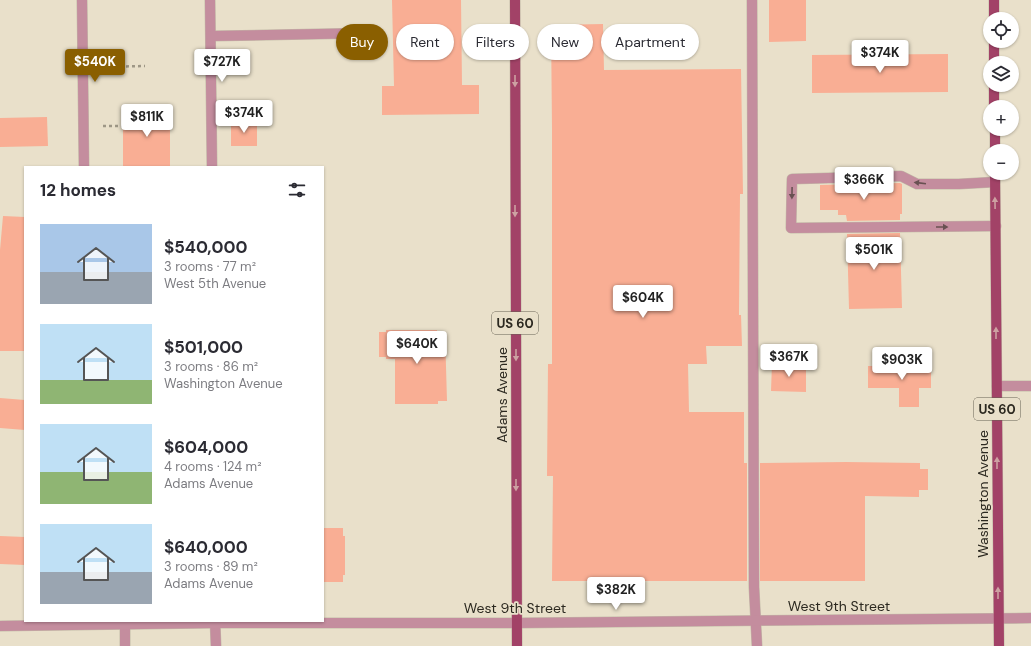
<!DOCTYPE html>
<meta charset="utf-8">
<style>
:root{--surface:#fff;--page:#f7f7f7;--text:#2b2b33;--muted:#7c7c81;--accent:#8a5f00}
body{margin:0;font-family:"DM Sans",sans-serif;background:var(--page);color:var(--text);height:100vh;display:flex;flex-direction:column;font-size:15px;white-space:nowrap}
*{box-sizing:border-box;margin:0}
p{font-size:13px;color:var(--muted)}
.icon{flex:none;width:22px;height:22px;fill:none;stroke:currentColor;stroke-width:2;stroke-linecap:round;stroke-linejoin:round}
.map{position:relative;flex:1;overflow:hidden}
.sheet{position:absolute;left:24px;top:166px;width:300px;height:456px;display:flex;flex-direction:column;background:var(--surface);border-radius:0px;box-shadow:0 1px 3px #0004}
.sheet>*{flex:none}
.hud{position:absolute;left:336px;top:24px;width:380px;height:36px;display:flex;gap:8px}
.fabs{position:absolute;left:983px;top:12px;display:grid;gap:8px}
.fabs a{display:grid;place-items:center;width:36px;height:36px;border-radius:50%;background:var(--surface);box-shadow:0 1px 3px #0004;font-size:20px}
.price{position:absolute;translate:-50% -34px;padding:0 9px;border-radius:4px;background:#fff;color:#222;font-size:13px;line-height:26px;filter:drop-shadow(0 1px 2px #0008)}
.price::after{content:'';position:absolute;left:50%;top:24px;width:12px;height:9px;margin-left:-6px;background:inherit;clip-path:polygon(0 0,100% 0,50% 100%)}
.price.selected{background:var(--accent);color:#fff}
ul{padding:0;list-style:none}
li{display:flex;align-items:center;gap:12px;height:100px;padding:0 16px}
li span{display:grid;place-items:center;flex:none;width:112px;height:80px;border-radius:0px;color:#555}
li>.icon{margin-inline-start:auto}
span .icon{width:48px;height:48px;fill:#fffc;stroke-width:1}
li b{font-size:17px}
h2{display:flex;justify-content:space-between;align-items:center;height:48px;padding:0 16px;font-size:17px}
.tag{padding:0 14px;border-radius:18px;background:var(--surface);box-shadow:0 1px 3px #0004;font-size:14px;line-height:36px}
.tag.selected{background:var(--accent);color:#fff}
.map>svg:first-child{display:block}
.building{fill:#f9ae94}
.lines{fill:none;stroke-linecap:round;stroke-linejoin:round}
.minor-casing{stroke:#c3bba8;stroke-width:11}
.major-casing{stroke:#c3bba8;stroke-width:11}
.path{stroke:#9e9786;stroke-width:2.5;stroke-dasharray:3 3;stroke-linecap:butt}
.minor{stroke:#c48d9e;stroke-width:10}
.major{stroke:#a24267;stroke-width:10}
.oneway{fill:#cda1a2}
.oneway2{fill:#695152}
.labels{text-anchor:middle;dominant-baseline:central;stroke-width:3.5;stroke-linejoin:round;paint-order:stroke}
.shield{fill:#e9e0ca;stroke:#656053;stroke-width:1}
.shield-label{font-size:13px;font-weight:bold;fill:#2c2920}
.street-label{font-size:14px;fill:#2c2920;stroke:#e9e0ca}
</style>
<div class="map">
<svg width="1031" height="646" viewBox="0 0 1031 646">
<rect width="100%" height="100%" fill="#e9e0ca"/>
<g class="building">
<polygon points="392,0 461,0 462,85 479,85 479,114 382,115 382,86 394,86"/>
<polygon points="769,0 806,0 806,41 769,42"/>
<polygon points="603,24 604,70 741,69 743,194 740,194 739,315 741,315 742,346 706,346 707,364 688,364 689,412 744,412 744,463 747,463 747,581 552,581 553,476 547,476 548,364 552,364 552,129 551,25"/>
<polygon points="948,54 948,92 812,93 812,55"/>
<polygon points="164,105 165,125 170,125 170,167 123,167 123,120 133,120 133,106"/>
<polygon points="47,117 48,146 0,147 0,118"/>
<rect x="231" y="121" width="26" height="25"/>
<polygon points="900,183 902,184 902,214 900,214 900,220 847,221 846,215 838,215 838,210 820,210 820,185"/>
<polygon points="3,216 25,217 25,351 0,351 0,250"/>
<polygon points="900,233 902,308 849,309 847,234"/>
<polygon points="386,330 437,330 437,332 445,332 447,401 438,401 438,404 395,404 395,359 386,359 386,357 379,357 379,332 386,332"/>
<polygon points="772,363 806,364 806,392 771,391"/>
<polygon points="868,366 931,366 931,388 919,388 919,407 899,407 899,388 868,388"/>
<polygon points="0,398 25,400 25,430 0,428"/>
<polygon points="846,462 920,463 920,469 928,469 928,490 919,490 919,497 865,496 865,581 760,581 760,463"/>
<polygon points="323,528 343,528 343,536 345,536 345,575 343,575 343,582 323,582"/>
<polygon points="0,536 25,537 25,565 0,564"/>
</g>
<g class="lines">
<defs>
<g id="minor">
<polyline points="82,0 84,167"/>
<polyline points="210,0 212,167"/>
<polyline points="752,0 754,587 757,646"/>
<polyline points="211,36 369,33"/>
<polyline points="995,182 959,184 917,184 901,176 792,179 791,228 996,226"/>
<polyline points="997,386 1031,386"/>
<polyline points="215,621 216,646"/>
<polyline points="125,625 125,646"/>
<polyline points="0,626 215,623 517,623 1031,618"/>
</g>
<g id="major">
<polyline points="515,0 517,646"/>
<polyline points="994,0 994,19"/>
<polyline points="994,41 994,63"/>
<polyline points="994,85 994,107"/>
<polyline points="995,129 995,151"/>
<polyline points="995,173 999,646"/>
</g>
</defs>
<use href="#minor" class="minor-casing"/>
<use href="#major" class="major-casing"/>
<g class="path">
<polyline points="102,67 145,66"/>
<polyline points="103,126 122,126"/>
</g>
<use href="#minor" class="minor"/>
<use href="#major" class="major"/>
</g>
<defs><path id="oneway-solid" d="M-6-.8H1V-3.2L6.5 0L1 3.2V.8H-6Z"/></defs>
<g class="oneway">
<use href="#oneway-solid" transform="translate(515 81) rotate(90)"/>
<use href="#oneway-solid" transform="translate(995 203) rotate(-91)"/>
<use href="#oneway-solid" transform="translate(515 211) rotate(90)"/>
<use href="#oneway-solid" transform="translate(996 333) rotate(-90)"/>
<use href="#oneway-solid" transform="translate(516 355) rotate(90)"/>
<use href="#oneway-solid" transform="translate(997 463) rotate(-90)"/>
<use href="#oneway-solid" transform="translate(516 485) rotate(90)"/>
<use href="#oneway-solid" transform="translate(998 593) rotate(-90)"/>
</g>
<g class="oneway2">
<use href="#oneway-solid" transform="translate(920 183) rotate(-173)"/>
<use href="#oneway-solid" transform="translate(792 193) rotate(91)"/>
<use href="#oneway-solid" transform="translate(942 227)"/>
</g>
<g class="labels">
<g class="shield">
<rect x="492" y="312" width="46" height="22" rx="3"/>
<rect x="974" y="398" width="46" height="22" rx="3"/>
</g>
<g class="shield-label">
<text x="515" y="323">US 60</text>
<text x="997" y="409">US 60</text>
</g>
<g class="street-label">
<text transform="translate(502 395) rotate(-90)">Adams Avenue</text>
<text transform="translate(983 494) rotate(-90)">Washington Avenue</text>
<text x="839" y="606">West 9th Street</text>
<text x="515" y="608">West 9th Street</text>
</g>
</g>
</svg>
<div class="fabs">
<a><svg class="icon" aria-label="locate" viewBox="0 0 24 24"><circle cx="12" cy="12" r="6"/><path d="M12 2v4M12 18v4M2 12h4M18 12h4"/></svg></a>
<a><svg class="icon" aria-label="layers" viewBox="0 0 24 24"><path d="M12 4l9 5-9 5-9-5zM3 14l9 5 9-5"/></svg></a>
<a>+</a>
<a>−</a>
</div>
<b class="price" style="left:880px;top:74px">$374K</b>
<b class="price selected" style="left:95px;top:83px">$540K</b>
<b class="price" style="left:222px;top:83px">$727K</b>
<b class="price" style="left:244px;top:134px">$374K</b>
<b class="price" style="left:147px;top:138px">$811K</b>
<b class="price" style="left:864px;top:201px">$366K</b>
<b class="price" style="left:874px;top:271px">$501K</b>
<b class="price" style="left:643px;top:319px">$604K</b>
<b class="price" style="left:417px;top:365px">$640K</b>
<b class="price" style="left:789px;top:378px">$367K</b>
<b class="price" style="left:902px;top:381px">$903K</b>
<b class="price" style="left:616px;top:611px">$382K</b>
<div class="hud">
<a class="tag selected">Buy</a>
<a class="tag">Rent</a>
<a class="tag">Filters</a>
<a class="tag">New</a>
<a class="tag">Apartment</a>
</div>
<section class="sheet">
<h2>12 homes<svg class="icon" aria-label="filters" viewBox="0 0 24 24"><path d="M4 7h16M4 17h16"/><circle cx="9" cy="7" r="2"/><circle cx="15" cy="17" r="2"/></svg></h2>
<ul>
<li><span style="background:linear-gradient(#a9c7e8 60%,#9aa5b1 0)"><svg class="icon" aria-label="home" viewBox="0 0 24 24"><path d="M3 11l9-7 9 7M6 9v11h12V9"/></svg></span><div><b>$540,000</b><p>3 rooms · 77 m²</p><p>West 5th Avenue</p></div></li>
<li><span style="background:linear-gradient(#bfe0f5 70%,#8fb573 0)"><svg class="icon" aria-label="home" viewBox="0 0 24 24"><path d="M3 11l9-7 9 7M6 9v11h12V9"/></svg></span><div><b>$501,000</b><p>3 rooms · 86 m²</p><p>Washington Avenue</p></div></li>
<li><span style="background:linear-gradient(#bfe0f5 60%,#8fb573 0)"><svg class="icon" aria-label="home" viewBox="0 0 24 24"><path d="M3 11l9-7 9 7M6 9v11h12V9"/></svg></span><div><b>$604,000</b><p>4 rooms · 124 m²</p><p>Adams Avenue</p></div></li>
<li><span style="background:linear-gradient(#bfe0f5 60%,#9aa5b1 0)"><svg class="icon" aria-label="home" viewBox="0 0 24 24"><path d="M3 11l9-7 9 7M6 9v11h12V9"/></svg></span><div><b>$640,000</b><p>3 rooms · 89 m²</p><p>Adams Avenue</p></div></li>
</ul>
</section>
</div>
